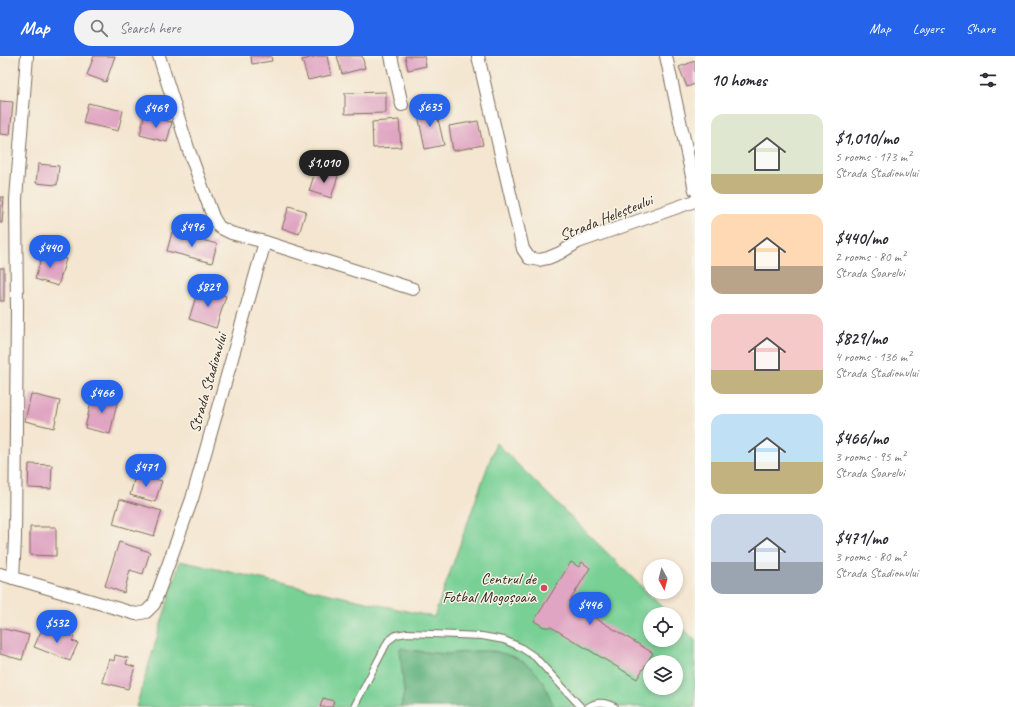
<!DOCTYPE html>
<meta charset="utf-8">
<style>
:root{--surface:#fff;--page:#f2f2f3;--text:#2b2b33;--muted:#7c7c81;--accent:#2563eb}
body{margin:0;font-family:Caveat,sans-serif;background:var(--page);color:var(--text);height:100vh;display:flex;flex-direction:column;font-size:15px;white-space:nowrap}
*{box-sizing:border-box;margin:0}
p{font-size:13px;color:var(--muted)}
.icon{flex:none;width:22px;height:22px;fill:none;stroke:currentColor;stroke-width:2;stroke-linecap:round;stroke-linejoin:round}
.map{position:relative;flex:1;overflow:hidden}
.side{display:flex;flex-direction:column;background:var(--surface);width:320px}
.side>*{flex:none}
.needle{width:26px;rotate:173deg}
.tools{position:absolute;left:643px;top:503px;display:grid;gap:8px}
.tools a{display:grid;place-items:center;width:40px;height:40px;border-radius:50%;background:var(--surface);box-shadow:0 2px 6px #0003;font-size:20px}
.price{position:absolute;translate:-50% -34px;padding:0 9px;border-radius:14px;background:var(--accent);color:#fff;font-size:13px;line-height:26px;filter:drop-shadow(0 1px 2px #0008)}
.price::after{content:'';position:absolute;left:50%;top:24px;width:12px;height:9px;margin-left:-6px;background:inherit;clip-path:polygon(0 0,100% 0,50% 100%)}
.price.selected{background:#222;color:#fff}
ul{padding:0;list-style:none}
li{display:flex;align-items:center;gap:12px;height:100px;padding:0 16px}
li span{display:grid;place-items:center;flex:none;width:112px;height:80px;border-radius:12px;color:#555}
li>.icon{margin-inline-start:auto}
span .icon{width:48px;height:48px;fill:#fffc;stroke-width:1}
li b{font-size:17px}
h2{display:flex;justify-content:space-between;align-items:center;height:48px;padding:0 16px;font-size:17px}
header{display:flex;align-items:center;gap:24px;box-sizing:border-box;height:56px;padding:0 20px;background:var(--accent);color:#fff}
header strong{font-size:19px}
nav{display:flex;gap:22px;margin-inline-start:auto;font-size:14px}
.search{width:280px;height:36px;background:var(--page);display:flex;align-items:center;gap:10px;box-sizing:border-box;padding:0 14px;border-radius:22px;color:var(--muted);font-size:15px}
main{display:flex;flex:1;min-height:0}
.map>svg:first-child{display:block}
.green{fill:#78d095;stroke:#5a7d5a;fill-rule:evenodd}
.forest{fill:#62b27e;stroke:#4e6e4e}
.building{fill:#e0a5c2}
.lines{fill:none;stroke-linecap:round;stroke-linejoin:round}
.service-casing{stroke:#7c6c5c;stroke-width:8}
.minor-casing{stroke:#7c6c5c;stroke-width:14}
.service{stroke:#fff;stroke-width:6}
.minor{stroke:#fff;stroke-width:12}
.poi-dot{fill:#d1495b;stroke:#f7f3e8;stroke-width:1.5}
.labels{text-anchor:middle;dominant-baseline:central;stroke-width:3;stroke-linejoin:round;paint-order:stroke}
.street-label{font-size:16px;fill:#3b2a1e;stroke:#f7f3e8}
.poi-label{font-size:16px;fill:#3b2a1e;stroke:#f7f3e8;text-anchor:end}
</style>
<header>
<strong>Map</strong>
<div class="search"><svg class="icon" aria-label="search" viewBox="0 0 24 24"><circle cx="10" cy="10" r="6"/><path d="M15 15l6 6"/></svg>Search here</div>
<nav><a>Map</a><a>Layers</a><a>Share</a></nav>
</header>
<main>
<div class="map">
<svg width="695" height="651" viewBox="0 0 695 651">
<rect width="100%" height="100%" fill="#f7f3e8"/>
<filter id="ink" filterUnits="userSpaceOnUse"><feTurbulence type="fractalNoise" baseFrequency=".025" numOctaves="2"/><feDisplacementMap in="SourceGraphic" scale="8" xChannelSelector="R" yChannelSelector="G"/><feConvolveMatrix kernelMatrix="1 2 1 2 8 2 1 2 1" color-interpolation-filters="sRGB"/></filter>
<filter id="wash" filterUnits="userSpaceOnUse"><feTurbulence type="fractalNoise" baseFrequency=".012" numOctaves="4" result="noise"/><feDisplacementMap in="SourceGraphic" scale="16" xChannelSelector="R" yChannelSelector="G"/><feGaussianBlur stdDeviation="0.9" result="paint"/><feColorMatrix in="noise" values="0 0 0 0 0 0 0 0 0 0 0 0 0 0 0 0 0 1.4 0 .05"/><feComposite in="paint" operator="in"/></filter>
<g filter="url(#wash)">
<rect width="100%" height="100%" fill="#f4e6d0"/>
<path class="green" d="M 496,387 L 669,558 L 650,558 L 650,584 L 676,584 L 676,565 L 695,584 L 695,651 L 554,651 L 542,624 L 515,601 L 494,595 L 476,595 L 447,598 L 400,593 L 404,636 L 401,651 L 136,651 L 180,505 L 434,561 ZM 650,606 L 676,606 L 676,632 L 650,632 Z"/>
<path class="forest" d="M 400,592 C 415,595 431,598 446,598 C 456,598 467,595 477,595 C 502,594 527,602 541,623 C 547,632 550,642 554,651 L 401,651 L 404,636 Z"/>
<g id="blocks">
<g class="building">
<polygon points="94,0 115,0 106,26 87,19"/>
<polygon points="251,0 271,0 272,5 252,8"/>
<polygon points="318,0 327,0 331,19 308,24 302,4"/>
<polygon points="337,0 362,0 365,12 342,18"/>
<polygon points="405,0 424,0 426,10 408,14"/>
<polygon points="695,5 695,28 687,31 679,11"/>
<polygon points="386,36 386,57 345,58 345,37"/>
<polygon points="0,45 13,46 10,79 0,78"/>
<polygon points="88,47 123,55 118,75 83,67"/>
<polygon points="435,50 444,89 425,93 417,54"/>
<polygon points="144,60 172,66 167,86 140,79"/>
<polygon points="399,64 401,91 373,92 372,66"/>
<polygon points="478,65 483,89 453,95 449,70"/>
<polygon points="38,108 59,110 57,129 36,127"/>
<polygon points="316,113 338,120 331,142 309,135"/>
<polygon points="0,141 4,141 2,167 0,167"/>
<polygon points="289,150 306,155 299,178 282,172"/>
<polygon points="172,176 217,188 212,207 167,195"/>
<polygon points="43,196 66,203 58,230 35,223"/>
<rect x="0" y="212" width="4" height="33"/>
<polygon points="199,231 226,240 216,272 189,263"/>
<polygon points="93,337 118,343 110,378 85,372"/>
<polygon points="31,338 60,345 54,372 25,365"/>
<polygon points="29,408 52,409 51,433 28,432"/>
<polygon points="136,417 162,425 155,446 130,439"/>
<polygon points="120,443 162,455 154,480 113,468"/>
<polygon points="30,471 56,471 56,500 30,499"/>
<polygon points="119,486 150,496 143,518 130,514 124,537 105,530"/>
<polygon points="571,506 579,511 582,506 590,512 569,546 653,597 637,623 551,571 544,571 534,565"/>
<polygon points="0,572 29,579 22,604 0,598"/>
<polygon points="42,573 59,580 60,576 74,581 72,585 78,587 70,605 34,591"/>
<polygon points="115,599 128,602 126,608 135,611 128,633 102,626 109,603 114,605"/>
<polygon points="323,642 334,645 332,651 320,651"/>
</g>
</g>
</g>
<g filter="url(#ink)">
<use href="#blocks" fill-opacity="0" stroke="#7c6c5c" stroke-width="1"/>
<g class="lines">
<defs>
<g id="service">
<polyline points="354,651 388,585 396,579 407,577 482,580 504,584 520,591 535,601 581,651"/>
<path d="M 588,651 C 596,645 606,646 615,651"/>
</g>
<g id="minor">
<polyline points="159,0 188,92 213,161 219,171 231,177 265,186 413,233"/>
<polyline points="391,0 402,49"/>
<polyline points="478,0 523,193 529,202 539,204 548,202 560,197 578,186 695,145"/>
<polyline points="666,0 695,134"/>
<polyline points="0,518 136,558 146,556 154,548 192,443 265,186"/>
<polyline points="13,522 15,483 17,254 16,143 27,0"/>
</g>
</defs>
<use href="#service" class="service-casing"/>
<use href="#minor" class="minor-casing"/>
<use href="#service" class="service"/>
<use href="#minor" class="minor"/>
</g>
</g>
<circle class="poi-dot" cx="544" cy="532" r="4"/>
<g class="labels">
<g class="street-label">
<text transform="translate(606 162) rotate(-22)">Strada Heleșteului</text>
<text transform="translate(208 327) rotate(-74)">Strada Stadionului</text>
</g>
<g class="poi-label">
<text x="536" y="523">Centrul de<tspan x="536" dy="18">Fotbal Mogoșoaia</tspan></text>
</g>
</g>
</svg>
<div class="tools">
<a><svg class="needle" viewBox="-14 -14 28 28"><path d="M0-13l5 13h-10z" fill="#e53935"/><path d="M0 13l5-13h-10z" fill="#7c7c81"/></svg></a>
<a><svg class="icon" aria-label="locate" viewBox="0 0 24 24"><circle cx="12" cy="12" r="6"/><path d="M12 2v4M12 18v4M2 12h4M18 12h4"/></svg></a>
<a><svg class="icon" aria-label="layers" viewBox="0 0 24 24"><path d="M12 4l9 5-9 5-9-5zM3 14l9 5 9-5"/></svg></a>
</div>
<b class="price" style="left:430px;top:72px">$635</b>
<b class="price" style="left:156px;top:73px">$469</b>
<b class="price selected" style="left:324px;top:128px">$1,010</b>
<b class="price" style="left:192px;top:192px">$496</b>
<b class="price" style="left:50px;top:213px">$440</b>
<b class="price" style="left:208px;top:252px">$829</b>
<b class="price" style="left:102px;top:358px">$466</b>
<b class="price" style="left:146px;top:432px">$471</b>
<b class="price" style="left:590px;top:570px">$446</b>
<b class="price" style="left:57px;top:588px">$532</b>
</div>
<section class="side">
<h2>10 homes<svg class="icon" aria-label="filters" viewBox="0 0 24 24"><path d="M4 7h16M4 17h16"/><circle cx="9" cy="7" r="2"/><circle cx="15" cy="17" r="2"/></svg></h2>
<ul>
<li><span style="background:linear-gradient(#dfe7d0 75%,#c2b280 0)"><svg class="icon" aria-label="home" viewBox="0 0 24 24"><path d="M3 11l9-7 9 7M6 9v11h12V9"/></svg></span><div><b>$1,010/mo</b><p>5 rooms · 173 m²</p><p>Strada Stadionului</p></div></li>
<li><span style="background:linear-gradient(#ffd9b3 65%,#b9a48a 0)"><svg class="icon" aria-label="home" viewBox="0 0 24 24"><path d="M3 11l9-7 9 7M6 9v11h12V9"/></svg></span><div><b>$440/mo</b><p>2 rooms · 80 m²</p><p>Strada Soarelui</p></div></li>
<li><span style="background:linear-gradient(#f6c9c9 70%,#c2b280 0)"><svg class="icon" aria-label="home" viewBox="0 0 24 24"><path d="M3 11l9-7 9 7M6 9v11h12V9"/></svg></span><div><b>$829/mo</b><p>4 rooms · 136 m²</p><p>Strada Stadionului</p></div></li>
<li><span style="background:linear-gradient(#bfe0f5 60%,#c2b280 0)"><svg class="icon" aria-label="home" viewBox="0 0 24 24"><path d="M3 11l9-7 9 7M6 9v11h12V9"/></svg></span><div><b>$466/mo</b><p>3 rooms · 95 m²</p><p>Strada Soarelui</p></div></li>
<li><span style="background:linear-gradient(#c9d6e8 60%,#9aa5b1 0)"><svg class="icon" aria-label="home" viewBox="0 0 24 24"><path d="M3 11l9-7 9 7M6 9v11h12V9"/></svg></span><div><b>$471/mo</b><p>3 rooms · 80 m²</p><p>Strada Stadionului</p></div></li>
</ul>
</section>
</main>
